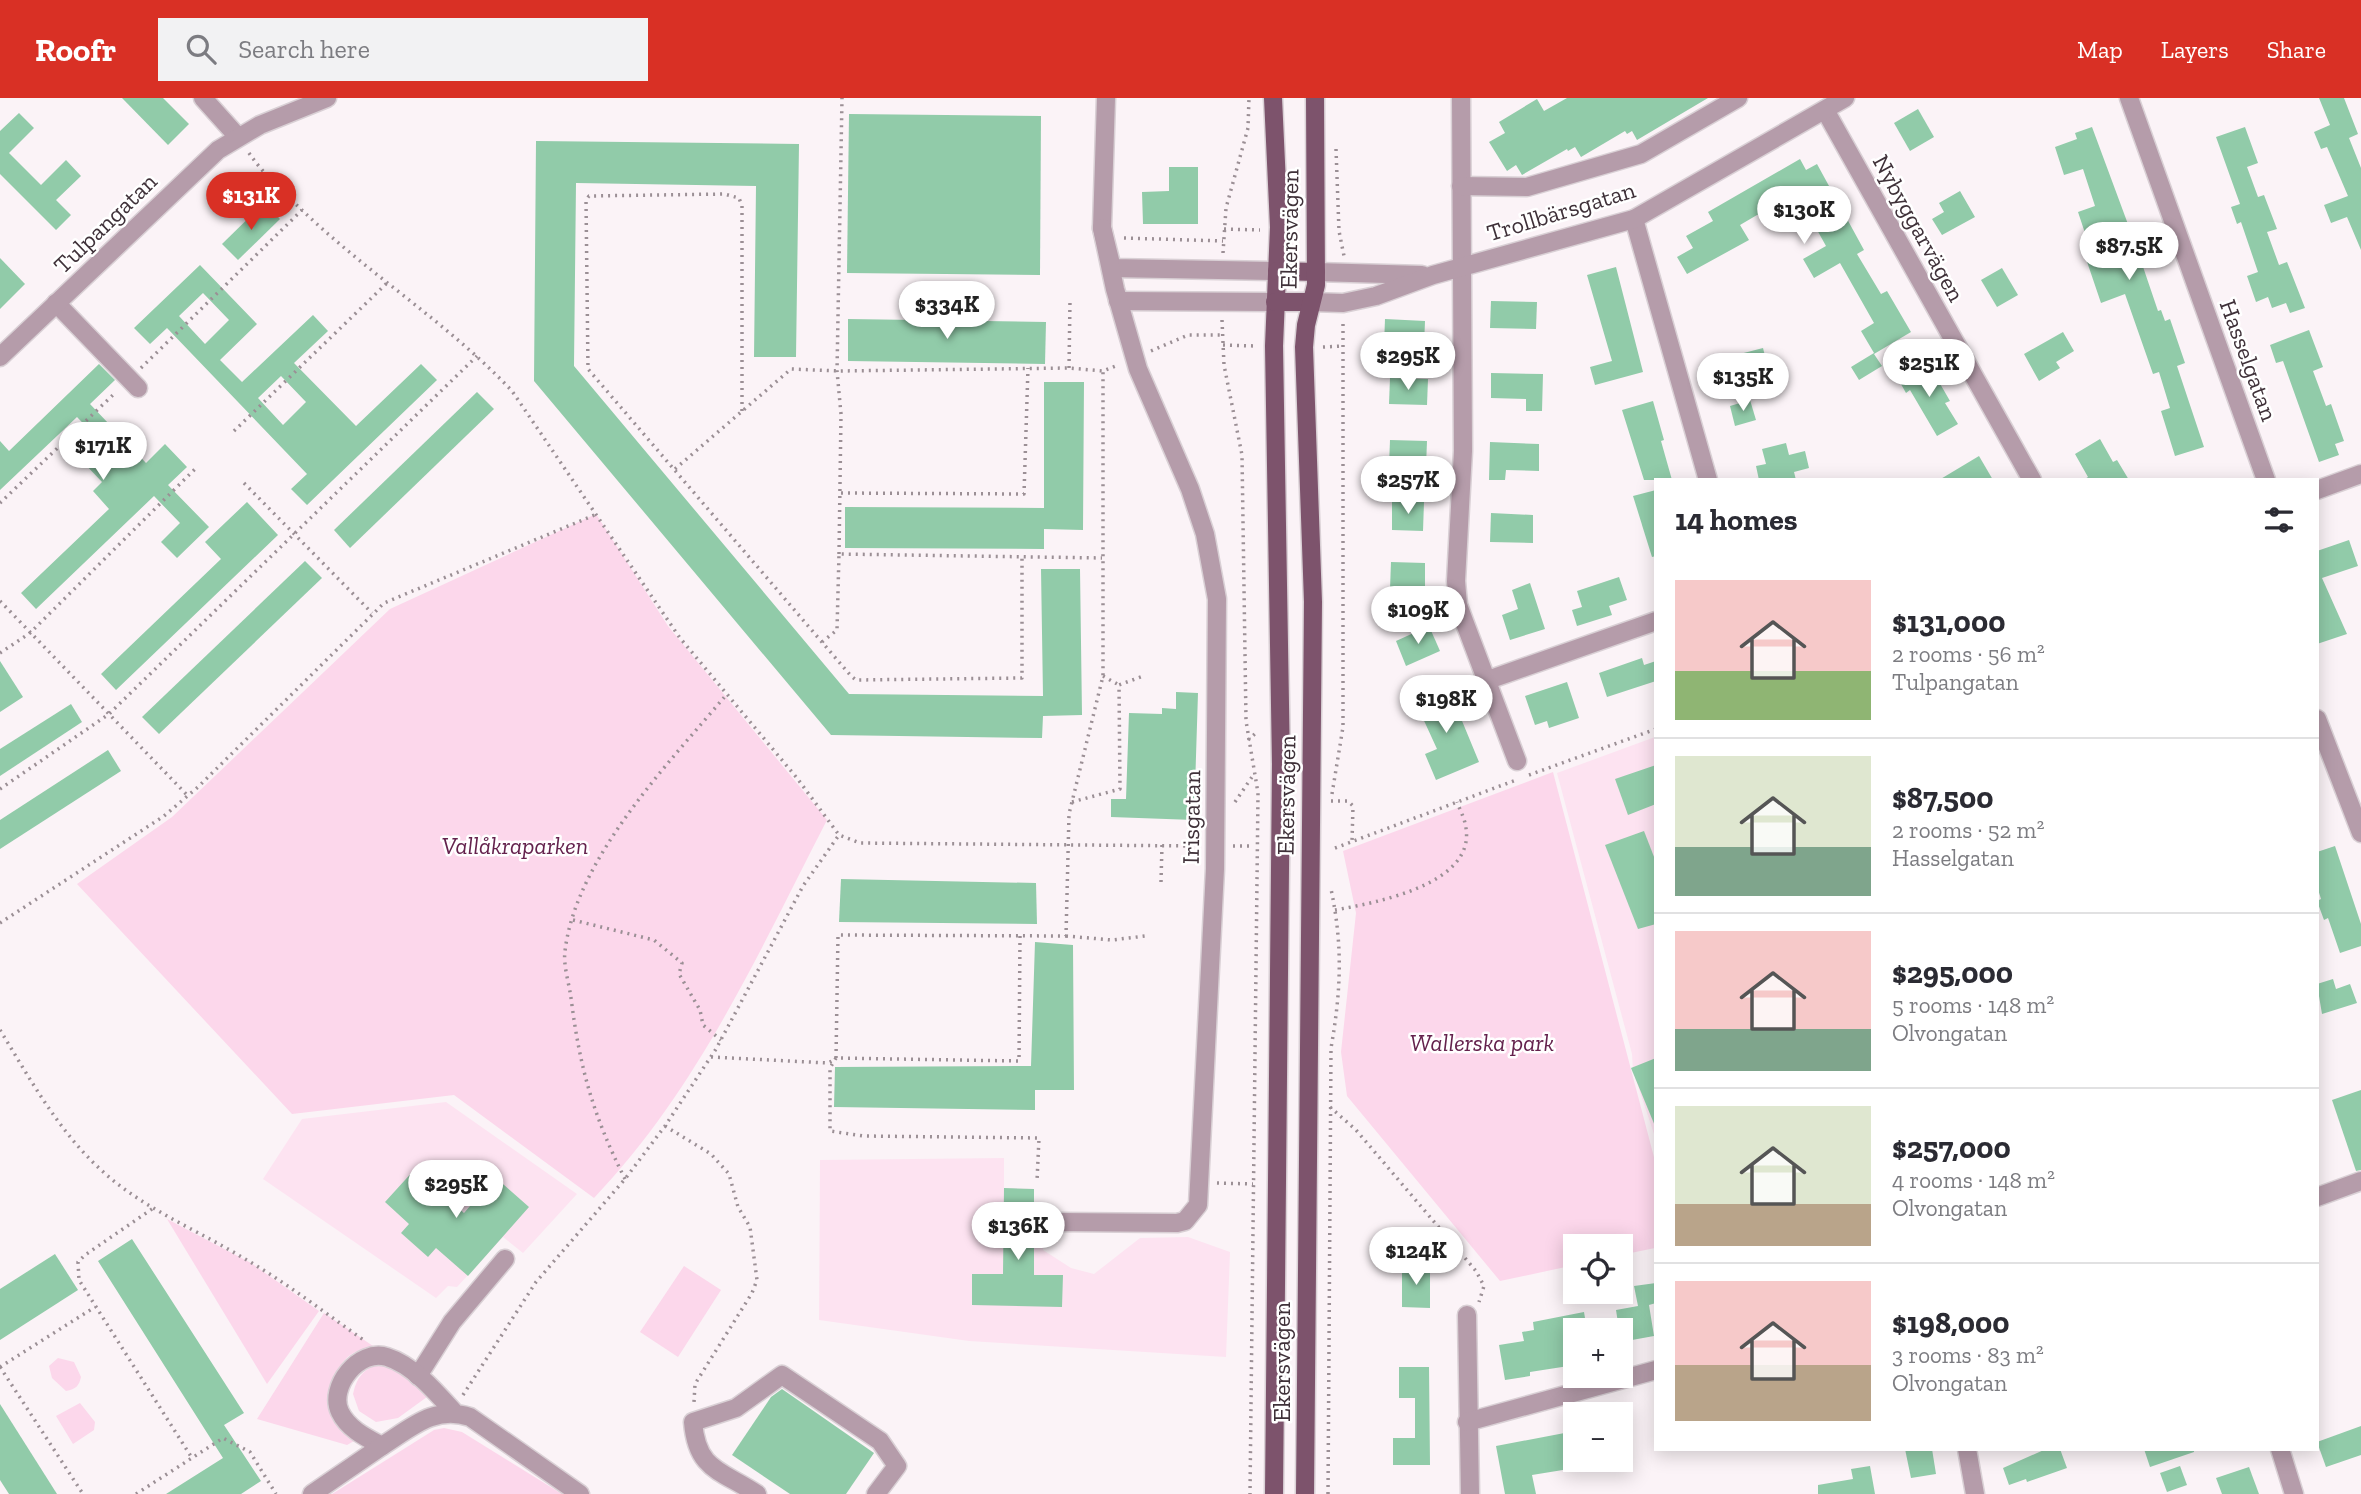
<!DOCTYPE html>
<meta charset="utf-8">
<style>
:root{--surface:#fff;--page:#f2f2f3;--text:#2b2b33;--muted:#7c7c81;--line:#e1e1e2;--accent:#d93025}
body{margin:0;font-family:"Zilla Slab",serif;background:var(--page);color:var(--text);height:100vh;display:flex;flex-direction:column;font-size:26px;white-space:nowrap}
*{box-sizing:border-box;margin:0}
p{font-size:23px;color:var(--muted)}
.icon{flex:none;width:38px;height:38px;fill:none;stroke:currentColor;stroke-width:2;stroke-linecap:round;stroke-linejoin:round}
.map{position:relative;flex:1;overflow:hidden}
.drawer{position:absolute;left:1654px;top:380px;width:665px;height:973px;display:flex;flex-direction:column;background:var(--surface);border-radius:0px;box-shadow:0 4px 18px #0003}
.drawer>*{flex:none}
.tools{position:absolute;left:1563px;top:1136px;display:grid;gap:14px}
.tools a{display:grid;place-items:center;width:70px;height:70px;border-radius:0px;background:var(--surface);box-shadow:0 4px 18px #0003;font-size:35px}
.price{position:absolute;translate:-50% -60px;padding:0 16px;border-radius:24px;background:#fff;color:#222;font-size:23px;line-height:46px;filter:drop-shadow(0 2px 4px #0008)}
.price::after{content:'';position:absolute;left:50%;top:42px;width:21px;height:16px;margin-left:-10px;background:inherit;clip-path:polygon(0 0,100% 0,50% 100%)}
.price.current{background:var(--accent);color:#fff}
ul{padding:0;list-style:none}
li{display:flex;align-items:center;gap:21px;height:175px;padding:0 21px}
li+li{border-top:2px solid var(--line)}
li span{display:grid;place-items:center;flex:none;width:196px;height:140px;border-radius:0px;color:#555}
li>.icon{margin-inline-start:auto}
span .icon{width:84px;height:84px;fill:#fffc;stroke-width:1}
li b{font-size:30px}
h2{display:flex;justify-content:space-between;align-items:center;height:84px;padding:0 21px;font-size:30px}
header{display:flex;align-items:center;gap:42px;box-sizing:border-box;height:98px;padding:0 35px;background:var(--accent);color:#fff}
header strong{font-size:33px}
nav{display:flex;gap:38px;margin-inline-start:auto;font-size:24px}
.search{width:490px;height:63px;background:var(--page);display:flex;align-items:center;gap:18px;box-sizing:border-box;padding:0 24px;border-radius:0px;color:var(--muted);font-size:26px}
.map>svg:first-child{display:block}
.built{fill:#fde3f1}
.green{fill:#fcd7eb}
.building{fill:#91cba9;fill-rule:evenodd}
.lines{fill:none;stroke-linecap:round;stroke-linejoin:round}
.minor-casing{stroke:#d9d0d5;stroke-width:21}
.major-casing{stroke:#d9d0d5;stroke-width:21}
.path{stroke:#9b8f95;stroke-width:3.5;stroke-dasharray:2 5;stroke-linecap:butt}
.minor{stroke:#b59caa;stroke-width:18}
.major{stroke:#7d536c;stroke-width:18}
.labels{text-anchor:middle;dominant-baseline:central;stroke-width:5;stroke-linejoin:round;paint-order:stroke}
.street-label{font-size:24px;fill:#3f3139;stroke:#fff}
.park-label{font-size:24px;font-style:italic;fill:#64224d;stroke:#fff}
</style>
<header>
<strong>Roofr</strong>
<div class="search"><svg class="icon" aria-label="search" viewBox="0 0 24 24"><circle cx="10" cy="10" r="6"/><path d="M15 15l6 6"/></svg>Search here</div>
<nav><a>Map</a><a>Layers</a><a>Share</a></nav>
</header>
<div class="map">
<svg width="2361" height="1396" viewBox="0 0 2361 1396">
<rect width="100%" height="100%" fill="#fbf3f7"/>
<g class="built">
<polygon points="1655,639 1655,1039 1633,973 1632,956 1557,675"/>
<polygon points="446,1004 577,1096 523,1155 503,1139 457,1189 448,1188 436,1200 263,1081 302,1021"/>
<polygon points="1004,1060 1004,1090 1034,1091 1034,1115 1044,1116 1043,1152 1071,1170 1094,1176 1140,1140 1188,1139 1230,1154 1226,1259 969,1243 819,1222 820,1062"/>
</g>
<g class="green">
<path d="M 596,416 L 668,528 L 827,722 C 759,854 698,991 594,1100 L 454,997 L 292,1016 L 77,786 L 172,719 L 390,511 Z"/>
<polygon points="1553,674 1655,1063 1655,1150 1621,1157 1620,1148 1575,1148 1575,1167 1500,1183 1347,998 1341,954 1356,815 1343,753"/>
<polygon points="167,1121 251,1165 319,1213 267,1286"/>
<polygon points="684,1168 721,1192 678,1259 640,1234"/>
<path d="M 324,1215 L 376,1250 C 347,1250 337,1267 332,1293 L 363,1338 L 347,1347 L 257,1321 Z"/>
<path d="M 58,1260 L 74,1264 L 81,1279 C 79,1288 76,1291 66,1293 L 52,1280 L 49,1268 Z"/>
<path d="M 387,1265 L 431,1296 L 398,1320 L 376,1324 L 359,1313 L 353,1296 C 357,1276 368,1267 387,1265 Z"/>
<polygon points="80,1305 95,1324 94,1332 73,1346 56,1318"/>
<polygon points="444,1330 462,1334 562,1396 332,1396 434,1332"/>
</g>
<g class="building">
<polygon points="122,0 163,0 189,26 168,47"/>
<polygon points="1567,0 1708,0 1637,42 1632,33 1627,36 1625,33 1581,59 1575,49 1568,53 1567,51 1522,77 1516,67 1507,73 1489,44 1505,35 1499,24 1537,1 1544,13"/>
<polygon points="2319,0 2344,0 2358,36 2349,40 2361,70 2361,152 2347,119 2331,125 2324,107 2348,98 2327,49 2321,51 2314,34 2330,27"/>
<polygon points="1918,11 1934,39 1910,53 1894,25"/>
<polygon points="19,15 34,30 9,55 41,87 66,62 81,78 56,102 71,117 56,132 0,76 0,33"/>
<polygon points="849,16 1041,18 1040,177 847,175"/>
<polygon points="2092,29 2132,137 2142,133 2149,153 2139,157 2158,213 2161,212 2165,223 2170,221 2185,265 2177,268 2204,349 2175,358 2161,313 2170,310 2159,274 2153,276 2125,196 2101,205 2080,143 2087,141 2078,114 2095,108 2083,71 2064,77 2055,49 2077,41 2075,35"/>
<polygon points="2245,29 2258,65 2247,69 2258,99 2264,97 2277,131 2267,134 2279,167 2287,164 2305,210 2290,215 2286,205 2272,210 2268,199 2256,204 2247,178 2258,174 2241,124 2237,126 2231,109 2240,106 2216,39"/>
<polygon points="536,43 799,46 796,259 754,259 756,88 576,85 574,268 849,596 1043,598 1041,471 1080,471 1082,617 1043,618 1042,640 831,637 534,283"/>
<polygon points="1800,61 1806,72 1817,66 1864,152 1857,156 1881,196 1887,193 1911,234 1874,256 1882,268 1859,282 1851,269 1874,255 1861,233 1874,225 1840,165 1814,180 1803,161 1826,148 1796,94 1740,127 1749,142 1687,176 1677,159 1693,150 1686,138 1713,123 1708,114"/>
<polygon points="1169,69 1198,69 1198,126 1143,126 1142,94 1169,93"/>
<polygon points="1960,93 1975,119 1942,137 1932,121 1944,114 1939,105"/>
<polygon points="264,105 280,121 238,162 222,146"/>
<polygon points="0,160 25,186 0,211"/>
<path d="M 200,167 L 257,226 L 220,262 L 242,284 L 313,217 L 328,233 L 294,265 L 356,328 L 421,266 L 437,282 L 307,407 L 291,391 L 307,376 L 167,230 L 150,246 L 134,230 ZM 203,195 L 229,222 L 205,246 L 179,218 ZM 281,278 L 306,304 L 283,327 L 258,300 Z"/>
<polygon points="1616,169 1643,274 1595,287 1590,269 1612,263 1587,177"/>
<polygon points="2002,170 2018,197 1997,209 1981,182"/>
<polygon points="1491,203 1537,204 1536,231 1490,230"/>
<polygon points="848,221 1046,224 1045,266 848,263"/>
<polygon points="1385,221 1425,223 1424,249 1384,248"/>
<polygon points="2309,232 2323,269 2313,273 2326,308 2331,306 2344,343 2335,346 2339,357 2319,364 2283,263 2276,265 2270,247"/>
<polygon points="2063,234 2074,253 2056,264 2060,270 2039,283 2024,256"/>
<polygon points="1763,250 1773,290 1746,298 1736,257"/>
<polygon points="99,266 115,282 90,306 146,365 165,346 187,369 168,387 209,429 177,460 161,444 180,425 154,398 36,511 21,495 109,411 93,393 102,384 82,363 101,344 77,319 0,392 0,343 9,353"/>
<polygon points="1917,267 1926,283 1935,277 1950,303 1945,305 1958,326 1937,338 1910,292 1906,295 1897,279"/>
<polygon points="1491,275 1543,276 1542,313 1526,313 1526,301 1491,300"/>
<polygon points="1390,280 1428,281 1427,307 1389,306"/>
<polygon points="1044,284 1084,284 1083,432 1044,431 1044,451 845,450 845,409 1044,410"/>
<polygon points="477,294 494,311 350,450 334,432"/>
<polygon points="1750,302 1756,322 1735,328 1730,308"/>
<polygon points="1653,303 1664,342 1661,343 1672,382 1644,382 1622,312"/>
<polygon points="2100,341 2113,364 2117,362 2129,382 2083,382 2088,379 2075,356"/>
<polygon points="1390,342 1427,343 1426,369 1389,368"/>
<polygon points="1490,344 1539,346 1539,373 1506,372 1505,382 1489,382"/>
<polygon points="1786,345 1789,357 1805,353 1809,370 1794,374 1796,382 1759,382 1756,368 1766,366 1762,351"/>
<polygon points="1979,358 1993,382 1939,382"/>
<polygon points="1656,392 1656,458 1652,459 1633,398"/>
<polygon points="1392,403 1424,404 1423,433 1392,432"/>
<polygon points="247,404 278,437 116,592 101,576 221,461 205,444"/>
<polygon points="1491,415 1533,417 1533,445 1490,444"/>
<polygon points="2349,442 2358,468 2322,480 2347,536 2317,546 2317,453"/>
<polygon points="305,463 322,480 159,636 142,619"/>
<polygon points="1391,464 1425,465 1425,492 1390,491"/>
<polygon points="1619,479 1627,502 1609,508 1612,517 1577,528 1572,512 1582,509 1577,493"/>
<polygon points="1530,485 1545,531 1510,542 1502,517 1518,511 1512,492"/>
<polygon points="1429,528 1440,553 1406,568 1396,543"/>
<polygon points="1642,560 1644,567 1656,563 1656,583 1607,599 1599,575"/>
<polygon points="0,563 23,599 0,614"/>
<polygon points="1567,584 1579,620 1549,630 1547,623 1535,627 1525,598"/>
<polygon points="1448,589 1479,664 1436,682 1425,656 1437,651 1415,603"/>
<polygon points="1176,594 1198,595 1194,722 1111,719 1111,701 1126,701 1129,615 1162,616 1162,610 1176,611"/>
<polygon points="71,606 82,624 0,678 0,651"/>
<polygon points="108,652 121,673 0,751 0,722"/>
<polygon points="1656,667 1656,706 1628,717 1615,681"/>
<polygon points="1644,733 1656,764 1656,826 1638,831 1605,747"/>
<polygon points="2335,748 2361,826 2361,848 2340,855 2328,820 2324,822 2317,803 2321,801 2317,788 2317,754"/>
<polygon points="841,781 1036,785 1037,826 839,824"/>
<polygon points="1035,844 1073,847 1074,992 1035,992 1035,1012 834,1009 835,969 1031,968"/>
<polygon points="2333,881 2336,891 2350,886 2357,905 2322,916 2317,886"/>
<polygon points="1656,960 1656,1027 1655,1028 1631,970"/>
<polygon points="2361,992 2361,1072 2356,1073 2332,1002"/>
<polygon points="415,1071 464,1115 495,1079 529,1109 468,1178 436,1150 428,1159 401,1135 409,1126 385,1104"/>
<polygon points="1004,1090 1034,1091 1034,1177 1063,1177 1062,1209 972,1207 972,1176 1003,1176"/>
<polygon points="132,1141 244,1315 224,1327 261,1383 241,1396 166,1396 223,1360 98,1163"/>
<polygon points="55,1156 78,1192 0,1242 0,1191"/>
<polygon points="1402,1169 1430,1169 1430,1210 1402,1209"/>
<polygon points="1656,1185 1656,1205 1649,1207 1654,1238 1621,1244 1616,1212 1638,1208 1634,1188"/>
<polygon points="1584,1214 1587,1232 1575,1232 1575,1267 1530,1274 1530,1278 1505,1282 1499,1247 1524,1243 1522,1234 1534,1232 1533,1224"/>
<polygon points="1399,1269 1429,1269 1430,1367 1393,1367 1393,1340 1415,1340 1415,1300 1399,1300"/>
<polygon points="782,1291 874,1355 846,1396 790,1396 732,1357 771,1299"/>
<polygon points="0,1306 57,1396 9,1396 0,1382"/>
<polygon points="2361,1328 2361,1357 2326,1369 2317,1344"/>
<polygon points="1575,1333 1575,1370 1532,1377 1536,1396 1505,1396 1496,1348"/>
<polygon points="1905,1351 1932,1351 1936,1376 1911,1380"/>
<polygon points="2046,1351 2060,1351 2067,1370 2027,1384 2026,1381 2009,1387 2003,1370"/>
<polygon points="2144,1351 2194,1351 2194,1354 2150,1369"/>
<polygon points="1870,1368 1875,1396 1818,1396 1818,1387 1853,1381 1851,1371"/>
<polygon points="2180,1368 2187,1387 2167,1394 2160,1375"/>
<polygon points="2249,1369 2259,1396 2222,1396 2216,1380"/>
</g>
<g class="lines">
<defs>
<g id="minor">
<polyline points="203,0 238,39"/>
<polyline points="1106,0 1102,130 1112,170 1277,173"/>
<polyline points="1461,0 1463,353 1456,483 1458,507 1517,663"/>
<polyline points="2129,0 2266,382"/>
<polyline points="1825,12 2032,382"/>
<polyline points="1461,88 1527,89 1641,56 1738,0"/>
<polyline points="1634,121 1708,382"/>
<polyline points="1316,174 1422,177"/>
<polyline points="1118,203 1275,204"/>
<polyline points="1311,204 1343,205 1376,198 1433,177 1634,121 1845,0"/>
<polyline points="56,205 138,290"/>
<polyline points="0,259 218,52 260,27 327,0"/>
<polyline points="2317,392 2361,376"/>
<polyline points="1488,582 1656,523"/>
<polyline points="2317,621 2361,735"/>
<polyline points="2317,1099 2361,1083"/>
<polyline points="1059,1124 1177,1125 1185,1123 1198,1107 1215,771 1217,501 1205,436 1190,391 1138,271 1115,191 1102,130"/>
<polyline points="1467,1217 1470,1396"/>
<polyline points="418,1278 452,1224 505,1161"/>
<path d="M 454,1314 C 436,1294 413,1267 387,1259 C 359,1250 328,1289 340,1314 C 348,1331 367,1340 382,1348 C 411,1330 434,1307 470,1319 L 580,1396"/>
<polyline points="1467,1324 1656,1272"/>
<polyline points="1967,1351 1975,1396"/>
<polyline points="2280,1351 2294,1396"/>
<polyline points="312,1396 382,1348"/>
<path d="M 757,1396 C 721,1372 697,1373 693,1324 L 736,1310 L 782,1277 L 880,1343 L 897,1368 L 876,1396"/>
</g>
<g id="major">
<polyline points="1273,0 1279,129 1274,248 1281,666 1274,1396"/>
<polyline points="1277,173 1316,174"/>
<polyline points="1275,204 1311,204"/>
<polyline points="1305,1396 1313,504 1304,249 1306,227 1316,187 1315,0"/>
</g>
</defs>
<use href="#minor" class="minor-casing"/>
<use href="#major" class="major-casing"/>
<g class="path">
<polyline points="1336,51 1339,133 1344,158"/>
<path d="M 249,55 C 264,77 285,96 304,114 C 370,177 449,226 512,293 L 680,540 L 797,680 L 839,737 L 860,745 L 1192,748"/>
<polyline points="1224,131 1260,132"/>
<polyline points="1124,140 1223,143"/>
<polyline points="1223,155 1226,110 1248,30 1249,0"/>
<polyline points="1222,222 1224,267 1242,357 1246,623 1258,695 1250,1396"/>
<polyline points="1223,247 1256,248"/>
<polyline points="1323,249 1343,248"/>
<polyline points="1151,253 1188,237 1222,237"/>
<polyline points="141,270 302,112"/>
<polyline points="1069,270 1070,202"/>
<polyline points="742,313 742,108 739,100 724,96 589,98 586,102 588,271 851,578 856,582 1022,580 1022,459"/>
<polyline points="234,333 387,185"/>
<polyline points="675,371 791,271 840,273 1069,270 1103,273 1118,267"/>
<polyline points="244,385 372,515"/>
<polyline points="841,395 1024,396 1028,270"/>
<polyline points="0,405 115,295"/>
<polyline points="839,456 841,316 837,273 842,0"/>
<polyline points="0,503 188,698"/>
<polyline points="822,544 837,532 839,456 1102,460"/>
<polyline points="0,555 30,535 195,371"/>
<polyline points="1103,578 1119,587"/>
<polyline points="1248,642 1257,634"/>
<polyline points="1529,677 1656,631"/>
<polyline points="0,691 109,616 477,258"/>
<polyline points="1332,696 1343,629 1343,221"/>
<polyline points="1331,703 1348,703 1353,708 1352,744"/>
<polyline points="1072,704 1120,691 1119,587 1143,578"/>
<polyline points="1235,704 1254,676"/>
<polyline points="1233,748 1253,748"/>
<polyline points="1335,750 1516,682"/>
<polyline points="1161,784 1162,747"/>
<path d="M 1335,812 C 1374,805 1475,787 1466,730 C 1465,721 1460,712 1457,704"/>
<polyline points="573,822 654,842 682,865 679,876 700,912 703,927 721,942"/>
<polyline points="0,825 164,718 198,689 384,505 597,416"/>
<polyline points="1020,838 1019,963 836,960 838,837 1066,838 1069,716 1103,578 1103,273"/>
<polyline points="1066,838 1112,842 1145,838"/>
<path d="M 0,932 C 30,981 58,1032 100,1071 C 143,1111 196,1131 245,1161 C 287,1185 325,1215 365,1243"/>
<polyline points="711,959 828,965 834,962"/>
<polyline points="836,960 830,970 830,1033 864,1038 1039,1040 1037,1083"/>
<polyline points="1330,1009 1356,1032 1476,1173 1484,1188 1479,1204"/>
<polyline points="665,1028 711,1056 729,1076 738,1109 750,1129 757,1182 752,1195 695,1286 694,1304"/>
<path d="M 625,1081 C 593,1017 580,971 571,900 C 569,885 563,867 565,853 C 576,760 669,665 727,596"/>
<polyline points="1217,1085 1253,1086"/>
<polyline points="152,1111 85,1157 78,1164 79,1182 192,1360"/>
<polyline points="0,1269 83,1396"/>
<polyline points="0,1269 95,1209"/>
<polyline points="463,1297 536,1184 625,1081 665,1028 716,951 803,788 839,737"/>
<polyline points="136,1396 223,1340 250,1354 276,1396"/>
<path d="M 1328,1396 L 1331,950 C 1341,893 1343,848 1331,791"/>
</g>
<use href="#minor" class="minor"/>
<use href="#major" class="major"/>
</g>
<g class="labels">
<g class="street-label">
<text transform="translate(1561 113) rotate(-17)">Trollbärsgatan</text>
<text transform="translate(105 125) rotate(-44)">Tulpangatan</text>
<text transform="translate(1919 130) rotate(61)">Nybyggarvägen</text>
<text transform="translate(1289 131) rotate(-89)">Ekersvägen</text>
<text transform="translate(2249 262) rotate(70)">Hasselgatan</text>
<text transform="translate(1286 697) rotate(-89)">Ekersvägen</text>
<text transform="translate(1191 719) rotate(-89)">Irisgatan</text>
<text transform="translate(1281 1264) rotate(-90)">Ekersvägen</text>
</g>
<g class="park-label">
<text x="515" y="747">Vallåkraparken</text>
<text x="1482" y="944">Wallerska park</text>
</g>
</g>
</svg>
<div class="tools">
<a><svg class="icon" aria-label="locate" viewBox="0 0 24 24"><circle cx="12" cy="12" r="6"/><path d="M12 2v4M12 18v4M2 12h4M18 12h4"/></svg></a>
<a>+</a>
<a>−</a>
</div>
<b class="price current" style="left:251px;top:134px">$131K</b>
<b class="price" style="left:1804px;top:148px">$130K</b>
<b class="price" style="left:2129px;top:184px">$87.5K</b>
<b class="price" style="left:947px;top:243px">$334K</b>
<b class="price" style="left:1408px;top:294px">$295K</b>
<b class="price" style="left:1929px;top:301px">$251K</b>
<b class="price" style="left:1743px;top:315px">$135K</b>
<b class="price" style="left:103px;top:384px">$171K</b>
<b class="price" style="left:1408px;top:418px">$257K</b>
<b class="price" style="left:1418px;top:548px">$109K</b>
<b class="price" style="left:1446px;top:637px">$198K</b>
<b class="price" style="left:456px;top:1122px">$295K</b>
<b class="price" style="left:1018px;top:1164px">$136K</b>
<b class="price" style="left:1416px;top:1189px">$124K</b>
<section class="drawer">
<h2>14 homes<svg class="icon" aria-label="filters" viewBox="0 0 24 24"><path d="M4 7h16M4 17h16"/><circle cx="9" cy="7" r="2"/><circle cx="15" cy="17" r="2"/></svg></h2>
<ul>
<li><span style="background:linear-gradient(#f6c9c9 65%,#8fb573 0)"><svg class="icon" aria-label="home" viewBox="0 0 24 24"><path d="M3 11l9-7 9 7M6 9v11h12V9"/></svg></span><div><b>$131,000</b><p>2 rooms · 56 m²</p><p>Tulpangatan</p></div></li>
<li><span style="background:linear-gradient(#dfe7d0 65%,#7fa58c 0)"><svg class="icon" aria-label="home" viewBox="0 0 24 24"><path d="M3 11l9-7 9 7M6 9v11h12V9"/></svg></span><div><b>$87,500</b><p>2 rooms · 52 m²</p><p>Hasselgatan</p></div></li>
<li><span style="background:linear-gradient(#f6c9c9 70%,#7fa58c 0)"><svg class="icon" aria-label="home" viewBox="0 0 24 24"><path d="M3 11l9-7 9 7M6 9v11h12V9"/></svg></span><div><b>$295,000</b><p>5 rooms · 148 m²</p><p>Olvongatan</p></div></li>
<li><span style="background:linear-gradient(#dfe7d0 70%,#b9a48a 0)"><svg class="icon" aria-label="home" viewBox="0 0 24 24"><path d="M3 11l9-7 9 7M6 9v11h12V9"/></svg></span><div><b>$257,000</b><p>4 rooms · 148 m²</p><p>Olvongatan</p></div></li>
<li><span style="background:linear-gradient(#f6c9c9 60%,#b9a48a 0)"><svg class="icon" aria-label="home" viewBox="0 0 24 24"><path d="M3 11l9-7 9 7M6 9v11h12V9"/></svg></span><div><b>$198,000</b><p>3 rooms · 83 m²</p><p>Olvongatan</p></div></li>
</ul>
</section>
</div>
